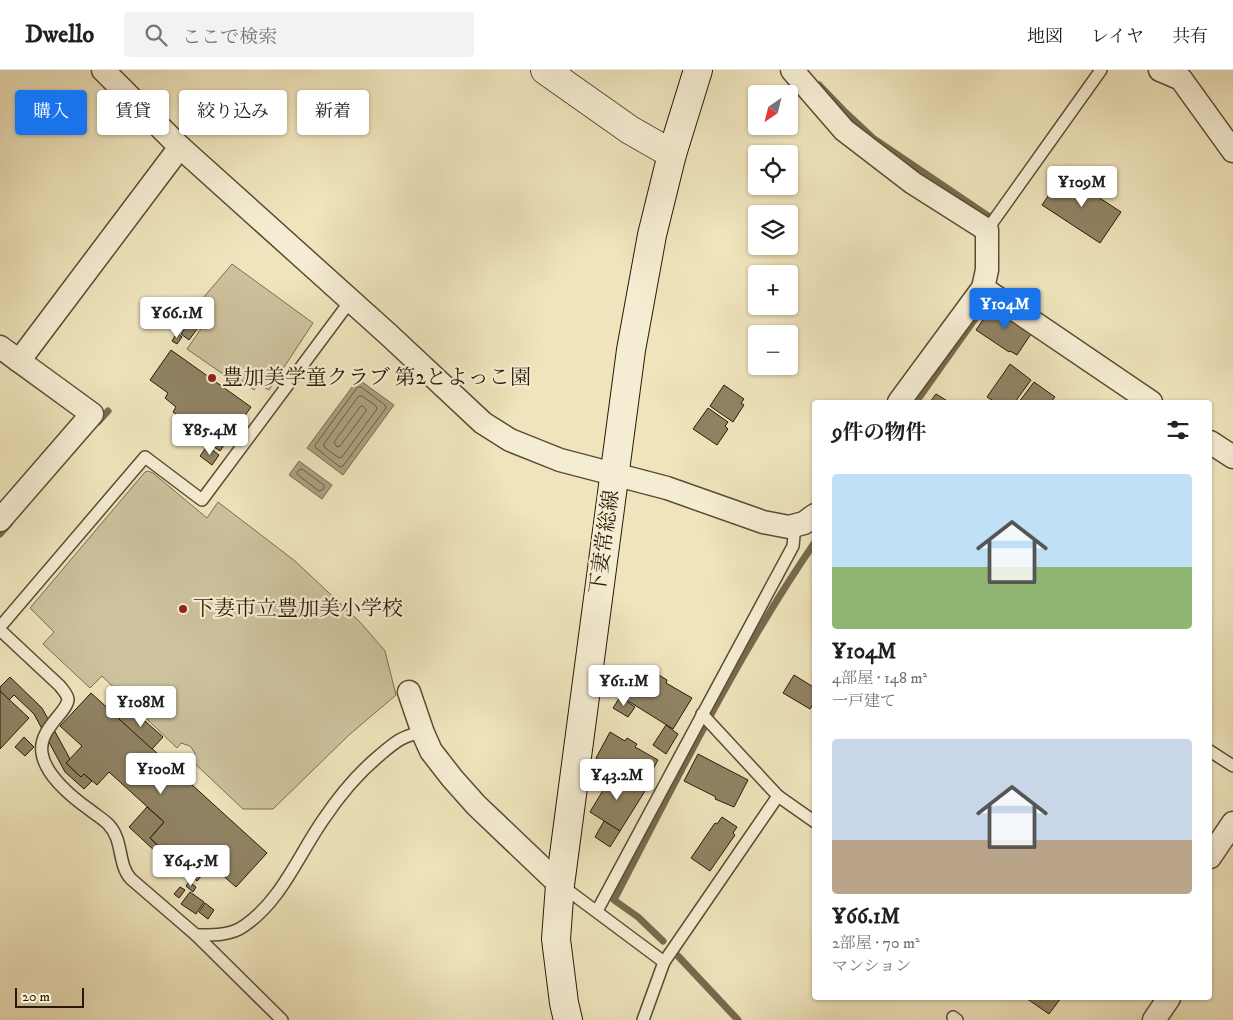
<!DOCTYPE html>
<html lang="ja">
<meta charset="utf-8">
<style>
:root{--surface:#fff;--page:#f2f2f2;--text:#202124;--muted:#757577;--line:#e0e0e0;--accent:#1a73e8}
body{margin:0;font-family:"IM FELL DW Pica","Noto Serif JP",serif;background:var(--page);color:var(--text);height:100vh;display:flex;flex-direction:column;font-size:19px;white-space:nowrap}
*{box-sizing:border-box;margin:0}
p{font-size:16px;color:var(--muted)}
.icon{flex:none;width:28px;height:28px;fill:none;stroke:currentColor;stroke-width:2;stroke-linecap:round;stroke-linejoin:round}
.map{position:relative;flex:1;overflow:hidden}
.side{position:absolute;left:812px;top:330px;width:400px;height:600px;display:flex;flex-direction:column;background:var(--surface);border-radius:5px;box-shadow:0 1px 4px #0004}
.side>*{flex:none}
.guide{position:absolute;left:15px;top:20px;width:475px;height:45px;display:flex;gap:10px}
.needle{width:32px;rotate:215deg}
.fabs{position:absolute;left:748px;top:15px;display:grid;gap:10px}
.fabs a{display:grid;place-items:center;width:50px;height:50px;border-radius:5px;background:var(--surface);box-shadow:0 1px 4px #0004;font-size:25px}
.scale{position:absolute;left:15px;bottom:12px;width:69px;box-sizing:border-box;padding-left:5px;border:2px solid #291a05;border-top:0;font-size:14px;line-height:18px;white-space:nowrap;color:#291a05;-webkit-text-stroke:4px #f5edd3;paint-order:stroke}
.price{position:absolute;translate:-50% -42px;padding:0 11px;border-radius:5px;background:#fff;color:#222;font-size:16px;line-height:32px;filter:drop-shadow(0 1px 2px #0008)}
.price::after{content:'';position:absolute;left:50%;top:30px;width:15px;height:11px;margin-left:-8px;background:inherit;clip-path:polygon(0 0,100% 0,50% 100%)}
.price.current{background:var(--accent);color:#fff}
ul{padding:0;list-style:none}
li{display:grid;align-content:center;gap:10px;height:265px;padding:0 20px}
li span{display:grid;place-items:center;height:155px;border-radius:5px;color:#555}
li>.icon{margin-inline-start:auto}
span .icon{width:90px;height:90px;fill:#fffc;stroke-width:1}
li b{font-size:21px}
h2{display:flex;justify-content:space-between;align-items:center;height:60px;padding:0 20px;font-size:21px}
.tag{padding:0 18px;border-radius:5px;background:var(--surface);box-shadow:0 1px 4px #0004;font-size:18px;line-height:45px}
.tag.current{background:var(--accent);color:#fff}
header{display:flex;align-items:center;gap:30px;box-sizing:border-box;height:70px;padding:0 25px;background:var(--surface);border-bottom:1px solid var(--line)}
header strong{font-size:24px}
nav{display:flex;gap:28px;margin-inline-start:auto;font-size:18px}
.search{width:350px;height:45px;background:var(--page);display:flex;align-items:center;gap:12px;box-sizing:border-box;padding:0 18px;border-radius:5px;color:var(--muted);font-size:19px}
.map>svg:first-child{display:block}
.green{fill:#cdc29d;stroke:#7b6e51}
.water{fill:#ac9f7e;stroke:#786a4e}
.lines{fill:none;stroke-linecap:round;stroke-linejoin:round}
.shore{stroke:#6a5c42;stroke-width:1}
.stream{stroke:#786a4e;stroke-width:7}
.building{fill:#908364;stroke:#291a05}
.service-casing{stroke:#5a4c33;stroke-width:14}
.minor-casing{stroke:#5a4c33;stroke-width:25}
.tertiary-casing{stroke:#5a4c33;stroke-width:30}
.secondary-casing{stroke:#291a05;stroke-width:30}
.service{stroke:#f5edd3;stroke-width:11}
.minor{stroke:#f5edd3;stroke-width:22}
.tertiary{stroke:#f5edd3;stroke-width:28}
.secondary{stroke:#f5edd3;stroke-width:28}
.poi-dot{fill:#8f2418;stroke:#f5edd3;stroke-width:2}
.labels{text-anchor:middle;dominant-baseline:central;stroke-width:4.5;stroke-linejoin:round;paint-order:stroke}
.poi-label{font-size:21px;fill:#291a05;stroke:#f5edd3;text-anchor:start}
.street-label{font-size:21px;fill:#291a05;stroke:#f5edd3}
</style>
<header>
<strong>Dwello</strong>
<div class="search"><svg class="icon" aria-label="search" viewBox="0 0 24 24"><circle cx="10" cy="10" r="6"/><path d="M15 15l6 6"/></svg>ここで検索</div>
<nav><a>地図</a><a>レイヤ</a><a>共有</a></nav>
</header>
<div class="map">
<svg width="1233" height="950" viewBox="0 0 1233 950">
<rect width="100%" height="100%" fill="#efe4bc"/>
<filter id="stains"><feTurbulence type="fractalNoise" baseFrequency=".004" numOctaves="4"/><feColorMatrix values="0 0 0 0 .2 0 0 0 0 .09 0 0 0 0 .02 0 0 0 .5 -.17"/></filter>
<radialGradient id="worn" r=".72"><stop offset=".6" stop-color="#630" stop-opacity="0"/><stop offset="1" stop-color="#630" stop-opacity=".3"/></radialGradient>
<g class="green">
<polygon points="232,194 313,253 269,320 259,314 254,320 236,307 233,311 187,279 201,259 186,248"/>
<polygon points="148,401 153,403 207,448 218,432 295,491 360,552 385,581 396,625 349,665 273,739 243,739 190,689 194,687 195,683 190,676 181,673 177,678 102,606 90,618 43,574 54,562 30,538 145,402"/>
</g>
<g class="water">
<polygon points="358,309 394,335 343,405 307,378"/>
<polygon points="299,391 332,415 322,429 289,405"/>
</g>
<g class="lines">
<g class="shore">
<polygon points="358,317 361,317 385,335 386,338 343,396 340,397 316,378 315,376"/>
<polygon points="359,326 362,326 376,336 377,339 342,387 339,388 324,377 324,374"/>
<polygon points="363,336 366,339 366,341 340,376 337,377 334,372 360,337"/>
<polygon points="299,400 302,399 324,415 324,418 322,420 319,421 298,405 297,403"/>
</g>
<g class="stream">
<polyline points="819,15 843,40 874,69 988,146"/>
<polyline points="916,332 987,232"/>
<polyline points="98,352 108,341"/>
<polyline points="0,464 9,454"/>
<path d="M 663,871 L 638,847 L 614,830 C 677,709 738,584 815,472"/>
<polyline points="678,886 738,950"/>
</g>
</g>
<g class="building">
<polygon points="1063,104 1121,142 1100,173 1042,135"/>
<polygon points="994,234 1033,261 1017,285 1010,281 1009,282 976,260"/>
<polygon points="189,253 197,259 189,270 181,264"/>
<polygon points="177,263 182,267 177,274 172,271"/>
<polygon points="171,280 251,337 220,381 192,361 200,349 193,345 188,352 173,342 176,337 165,328 168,323 150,310"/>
<polygon points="1010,294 1031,310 1015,332 995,332 987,327"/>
<polygon points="1034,312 1055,327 1051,332 1019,332"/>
<polygon points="724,315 744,329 741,333 744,335 733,352 710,336"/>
<polygon points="936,324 949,332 930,332"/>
<polygon points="708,338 728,352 725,356 728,359 717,375 693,359"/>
<polygon points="207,376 219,385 212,395 200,386"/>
<polygon points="642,602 650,608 654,602 667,610 666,613 692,628 673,659 625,629"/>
<polygon points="794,605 815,618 815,631 810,639 783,623"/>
<polygon points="10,607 42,638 70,689 66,693 81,707 84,704 92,711 84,719 65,702 34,644 14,625 9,630 0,621 0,617"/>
<polygon points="0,621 29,648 0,679"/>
<polygon points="91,623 267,783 236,817 211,795 197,811 150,768 164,752 109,702 97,715 84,704 81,707 66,693 82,676 60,656"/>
<polygon points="620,627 635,637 628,647 613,638"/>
<polygon points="129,637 163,667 152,679 119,649"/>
<polygon points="666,655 678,664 666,684 653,675"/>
<polygon points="610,662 625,671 627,668 637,674 635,677 658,690 644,715 596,688"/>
<polygon points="24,667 34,677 25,686 15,677"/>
<polygon points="698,684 748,710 734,737 715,729 716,727 684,711"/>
<polygon points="614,702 645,721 620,761 590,742"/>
<polygon points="147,737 164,752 150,768 160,778 156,782 129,757"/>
<polygon points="722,747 737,757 733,763 735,765 710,801 691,788 715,753 717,754"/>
<polygon points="604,751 620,761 610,777 595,767"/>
<polygon points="189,812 196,817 193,822 186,816"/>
<polygon points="180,817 185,820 179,828 174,824"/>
<polygon points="190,822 204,832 196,844 181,834"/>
<polygon points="205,833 214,840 208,849 199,842"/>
<polygon points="1026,928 1061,928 1049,944"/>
</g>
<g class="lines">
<defs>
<g id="service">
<polyline points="987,160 1101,0"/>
<polyline points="0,557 145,387 202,430 351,230"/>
<path d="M 0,560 L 60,616 C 63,620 67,624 68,629 C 68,642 38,659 42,683 C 45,705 73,728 90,740 C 96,745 103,749 108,754 C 124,770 117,794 131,809 L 196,865 L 282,950"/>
<polyline points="702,644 778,726 815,752"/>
<polyline points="1210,681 1233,696"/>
<polyline points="562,816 664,892 643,950"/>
<polyline points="597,841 793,476 795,455"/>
<path d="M 196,865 C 211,865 230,866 244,856 C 281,831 298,786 323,750 C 339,726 357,704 380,685 C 394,673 404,664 423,663"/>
<polyline points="664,892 778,726"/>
<polyline points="953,947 957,950"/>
</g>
<g id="minor">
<polyline points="103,0 180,77 389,265 483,353 510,370 560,390 667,418 763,452 789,457 804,453 815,445"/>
<polyline points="792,0 844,60 913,113 987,160 987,200 983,218 899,332"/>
<polyline points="1160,0 1181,9 1233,81"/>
<polyline points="983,218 1151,332"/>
<polyline points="0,277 92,344 0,450"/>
<polyline points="19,291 180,77"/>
<polyline points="1210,372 1233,387"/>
<polyline points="409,622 423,663 431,681 452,708 476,735 560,815"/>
<polyline points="1210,787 1233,753"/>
<polyline points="1154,950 1169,928"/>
</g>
<polyline id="tertiary" points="545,0 630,60 672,84"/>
<polyline id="secondary" points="568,950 564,933 556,869 560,815 631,280 652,165 672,84 698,0"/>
</defs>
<use href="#service" class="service-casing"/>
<use href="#minor" class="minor-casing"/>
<use href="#tertiary" class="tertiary-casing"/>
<use href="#secondary" class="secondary-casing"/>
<use href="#service" class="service"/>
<use href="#minor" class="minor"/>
<use href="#tertiary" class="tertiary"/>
<use href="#secondary" class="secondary"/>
</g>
<g class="poi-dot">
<circle cx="212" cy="308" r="5"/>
<circle cx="183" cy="539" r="5"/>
</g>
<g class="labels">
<g class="poi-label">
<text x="222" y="308">豊加美学童クラブ 第2とよっこ園</text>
<text x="193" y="539">下妻市立豊加美小学校</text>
</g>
<g class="street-label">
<text transform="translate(605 472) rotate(-82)">下妻常総線</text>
</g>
</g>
<rect width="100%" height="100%" filter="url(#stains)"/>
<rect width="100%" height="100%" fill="url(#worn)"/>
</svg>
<div class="fabs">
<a><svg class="needle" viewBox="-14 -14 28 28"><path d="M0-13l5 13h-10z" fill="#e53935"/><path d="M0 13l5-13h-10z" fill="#757577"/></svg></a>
<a><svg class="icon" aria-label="locate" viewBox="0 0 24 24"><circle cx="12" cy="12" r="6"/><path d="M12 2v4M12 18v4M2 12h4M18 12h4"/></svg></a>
<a><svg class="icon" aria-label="layers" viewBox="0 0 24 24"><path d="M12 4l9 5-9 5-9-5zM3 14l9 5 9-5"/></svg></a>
<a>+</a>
<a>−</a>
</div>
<div class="scale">20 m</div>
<b class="price" style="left:1082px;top:138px">¥109M</b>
<b class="price current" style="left:1005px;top:260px">¥104M</b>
<b class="price" style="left:177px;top:269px">¥66.1M</b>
<b class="price" style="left:210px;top:386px">¥85.4M</b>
<b class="price" style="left:624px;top:637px">¥61.1M</b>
<b class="price" style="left:141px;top:658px">¥108M</b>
<b class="price" style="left:161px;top:725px">¥100M</b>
<b class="price" style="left:617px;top:731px">¥43.2M</b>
<b class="price" style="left:191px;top:817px">¥64.5M</b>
<div class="guide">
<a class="tag current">購入</a>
<a class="tag">賃貸</a>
<a class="tag">絞り込み</a>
<a class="tag">新着</a>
</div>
<section class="side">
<h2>9件の物件<svg class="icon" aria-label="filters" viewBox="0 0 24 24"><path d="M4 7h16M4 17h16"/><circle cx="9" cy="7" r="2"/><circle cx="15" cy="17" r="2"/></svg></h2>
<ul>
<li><span style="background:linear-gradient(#bfe0f5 60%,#8fb573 0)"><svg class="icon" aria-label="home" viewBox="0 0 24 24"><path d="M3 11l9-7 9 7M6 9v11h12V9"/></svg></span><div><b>¥104M</b><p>4部屋 · 148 m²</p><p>一戸建て</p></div></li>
<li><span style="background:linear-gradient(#c9d6e8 65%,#b9a48a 0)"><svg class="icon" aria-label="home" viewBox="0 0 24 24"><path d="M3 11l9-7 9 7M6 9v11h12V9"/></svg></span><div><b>¥66.1M</b><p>2部屋 · 70 m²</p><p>マンション</p></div></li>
</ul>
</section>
</div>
